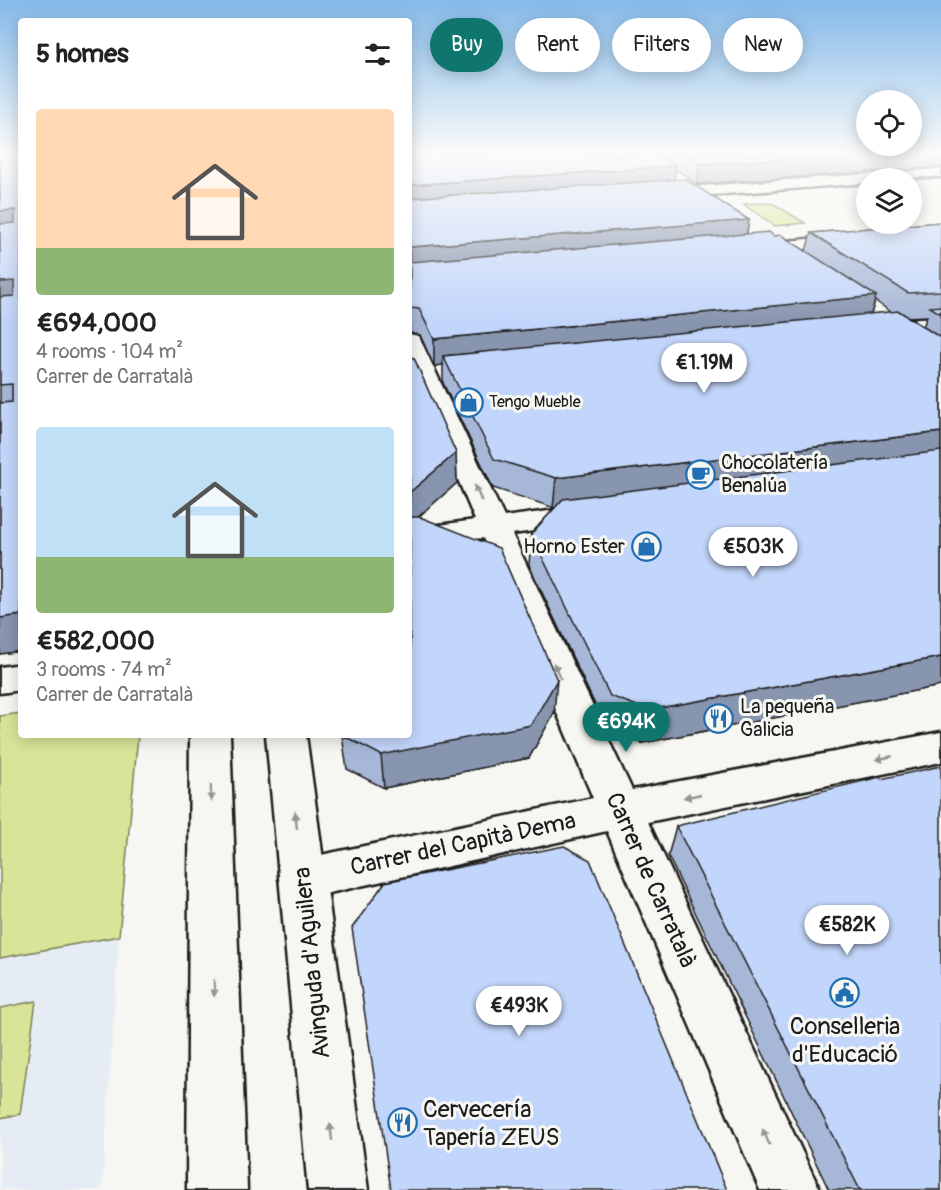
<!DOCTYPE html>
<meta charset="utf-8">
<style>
:root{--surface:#fff;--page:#f6f6f6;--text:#222;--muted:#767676;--accent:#0f766e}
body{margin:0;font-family:Pangolin,sans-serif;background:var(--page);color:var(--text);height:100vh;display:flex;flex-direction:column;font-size:22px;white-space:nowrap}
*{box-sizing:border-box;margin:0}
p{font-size:20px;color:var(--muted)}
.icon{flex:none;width:33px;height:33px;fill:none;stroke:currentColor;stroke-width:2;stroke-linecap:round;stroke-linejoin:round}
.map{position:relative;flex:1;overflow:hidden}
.sheet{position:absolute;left:18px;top:18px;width:394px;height:720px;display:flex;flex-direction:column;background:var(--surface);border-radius:6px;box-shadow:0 3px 15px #0003}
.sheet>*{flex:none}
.guide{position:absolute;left:430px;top:18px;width:420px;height:54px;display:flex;gap:12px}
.controls{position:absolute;left:856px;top:90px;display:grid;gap:12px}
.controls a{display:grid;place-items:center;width:66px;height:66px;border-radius:50%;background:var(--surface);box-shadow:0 3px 15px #0003;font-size:30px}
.price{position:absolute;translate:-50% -51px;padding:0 14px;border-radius:21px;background:#fff;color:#222;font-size:20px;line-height:39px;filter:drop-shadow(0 2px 3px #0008)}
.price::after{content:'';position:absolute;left:50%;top:36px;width:18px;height:14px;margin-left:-9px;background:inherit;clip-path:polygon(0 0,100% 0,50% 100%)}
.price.on{background:var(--accent);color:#fff}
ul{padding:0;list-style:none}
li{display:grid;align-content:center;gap:12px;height:318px;padding:0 18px}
li span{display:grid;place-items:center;height:186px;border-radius:6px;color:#555}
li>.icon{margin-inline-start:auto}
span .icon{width:108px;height:108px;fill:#fffc;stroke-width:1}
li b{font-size:26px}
h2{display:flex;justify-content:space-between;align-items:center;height:72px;padding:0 18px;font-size:26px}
.tag{padding:0 21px;border-radius:27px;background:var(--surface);box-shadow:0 3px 15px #0003;font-size:21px;line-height:54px}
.tag.on{background:var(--accent);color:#fff}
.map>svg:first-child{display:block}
.built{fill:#e6ecf4}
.green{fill:#d8e497;stroke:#7a805a;stroke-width:1.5}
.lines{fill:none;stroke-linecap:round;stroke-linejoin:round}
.street-casing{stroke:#1c1c1c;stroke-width:5}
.primary-casing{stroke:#1c1c1c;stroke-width:5}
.street{fill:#f6f6f2;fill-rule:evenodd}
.primary{fill:#f6f6f2;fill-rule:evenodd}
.wall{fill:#a7b7d7;stroke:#1c1c1c;stroke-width:1.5;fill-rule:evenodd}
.shaded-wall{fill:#8895af;stroke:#1c1c1c;stroke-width:1.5}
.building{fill:#c2d5fa;stroke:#1c1c1c;stroke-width:1.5}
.oneway{fill:#949492}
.labels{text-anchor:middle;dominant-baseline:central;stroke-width:6;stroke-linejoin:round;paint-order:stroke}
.far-poi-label{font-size:16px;fill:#1c1c1c;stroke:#f6f6f2;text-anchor:start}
.poi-label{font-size:20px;fill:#1c1c1c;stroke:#f6f6f2;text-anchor:start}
.near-street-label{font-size:24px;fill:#1c1c1c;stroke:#f6f6f2}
.near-poi-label{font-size:24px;fill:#1c1c1c;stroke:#f6f6f2}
</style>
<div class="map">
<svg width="941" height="1190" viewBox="0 0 941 1190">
<rect width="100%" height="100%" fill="#f6f6f2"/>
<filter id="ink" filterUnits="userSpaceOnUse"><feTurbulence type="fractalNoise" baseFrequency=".0167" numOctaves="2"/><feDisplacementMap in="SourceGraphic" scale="12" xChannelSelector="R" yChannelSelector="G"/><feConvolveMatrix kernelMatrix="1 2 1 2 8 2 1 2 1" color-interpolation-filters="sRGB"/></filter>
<g filter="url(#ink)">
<polygon class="built" points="119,936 102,1190 0,1190 0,958"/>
<g class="green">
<polygon points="767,203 774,204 805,223 775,226 743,204"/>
<polygon points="21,713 21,735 138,735 119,936 0,958 0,716"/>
<polygon points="36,1001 20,1114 0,1118 0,1008"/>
</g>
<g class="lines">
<defs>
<g id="street">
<polygon points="941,169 941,177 867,178 867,183 660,199 652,194 660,189"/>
<polygon points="941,227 941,237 752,254 746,253 743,249 746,245 752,244"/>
<polygon points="941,316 941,328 874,335 867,333 863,329 867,325 874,323"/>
<polygon points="410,334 418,336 421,341 504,517 586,506 596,509 601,515 596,521 586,524 512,534 632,790 941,732 941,762 648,822 820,1190 760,1190 607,831 302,899 286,893 279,879 286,865 302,859 593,798 483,538 410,547 410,529 475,520 410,365"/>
<polygon points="21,664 21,690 0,693 0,667"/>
</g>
<g id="primary">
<polygon points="190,735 230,735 247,1190 187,1190"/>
<polygon points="266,735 306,735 368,1190 308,1190"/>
</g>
</defs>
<use href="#street" class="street-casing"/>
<use href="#primary" class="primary-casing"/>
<use href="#street" class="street"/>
<use href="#primary" class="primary"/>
</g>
<g class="wall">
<polygon points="21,155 21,651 0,654 0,161"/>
<path d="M 410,155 L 941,155 L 941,167 L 697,184 L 675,169 L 674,180 L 749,220 L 747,234 L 774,236 L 806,251 L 811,233 L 941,222 L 941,686 L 642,743 L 606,728 L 529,565 L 531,534 L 555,508 L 493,488 L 443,383 L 443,365 L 434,366 L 420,335 L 410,333 ZM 875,301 L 891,312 L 871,314 ZM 927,316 L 923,327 L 908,317 Z"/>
<polygon points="410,357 456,453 457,483 418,517 554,713 529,758 384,788 347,769 342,735"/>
<polygon points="676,826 941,1190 829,1190 668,856"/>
</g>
<g class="shaded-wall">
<polygon points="848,155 941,155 941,167 697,184 700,164"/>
<polygon points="676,166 673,186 410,205 410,185"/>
<polygon points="15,210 21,228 0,234 0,211"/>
<polygon points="749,220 745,242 410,272 410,247"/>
<polygon points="14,281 21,302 0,308 0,282"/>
<polygon points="876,296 869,321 443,356 443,365 434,366 434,339"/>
<polygon points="941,432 941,459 553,508 556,478"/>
<polygon points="456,453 457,483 410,524 410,492"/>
<polygon points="21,615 21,651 0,654 0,618"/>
<polygon points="941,657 941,686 642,743 648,710"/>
<polygon points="557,680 554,713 529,758 384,788 381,755"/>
</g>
<g class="building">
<polygon points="5,155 21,155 21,615 0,618 0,403 12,402 12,384 0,385 0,297 14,296 14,281 0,282 0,224 15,223 15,210 0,211 0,161"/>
<polygon points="410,155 659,155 676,166 410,185"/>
<polygon points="685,155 848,155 700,164"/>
<polygon points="685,179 749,220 410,247 410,198"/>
<polygon points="941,222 941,291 908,293 811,233"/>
<polygon points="769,232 774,236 781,235 876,296 434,339 419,309 410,308 410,262"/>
<polygon points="941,306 941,314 930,307"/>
<polygon points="899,311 941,338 941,432 556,478 494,459 443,356"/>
<polygon points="410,357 414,358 456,453 410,492"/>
<polygon points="941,451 941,657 648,710 610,696 531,534 563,499"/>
<polygon points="410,517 420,517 499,548 557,680 531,725 381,755 342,735 410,735"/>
<polygon points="941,766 941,1190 860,1190 676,826 880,777 881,779"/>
<polygon points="564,846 590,860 727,1190 391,1190 352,928 385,882"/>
</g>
<defs><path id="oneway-solid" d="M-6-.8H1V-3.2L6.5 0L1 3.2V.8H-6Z" transform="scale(1.5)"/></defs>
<g class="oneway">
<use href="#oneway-solid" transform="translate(478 493) rotate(-114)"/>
<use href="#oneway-solid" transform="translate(557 671) rotate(-114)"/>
<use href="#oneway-solid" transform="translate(884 758) rotate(169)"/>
<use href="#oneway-solid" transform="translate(211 793) rotate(89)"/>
<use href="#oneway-solid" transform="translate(692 796) rotate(169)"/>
<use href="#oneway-solid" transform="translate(296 820) rotate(-96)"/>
<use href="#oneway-solid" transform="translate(214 988) rotate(89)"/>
<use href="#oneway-solid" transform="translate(331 1132) rotate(-97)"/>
<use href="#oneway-solid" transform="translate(766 1137) rotate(-114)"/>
</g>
</g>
<linearGradient id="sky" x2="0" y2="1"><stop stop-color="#84b9e9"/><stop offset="0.48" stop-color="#fbfbf9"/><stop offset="1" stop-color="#fbfbf9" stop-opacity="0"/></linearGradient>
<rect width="941" height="321" fill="url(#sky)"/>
<defs>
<symbol id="shop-ring" viewBox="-11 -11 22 22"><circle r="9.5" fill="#f6f6f2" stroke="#1f6fb2" stroke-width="1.5"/><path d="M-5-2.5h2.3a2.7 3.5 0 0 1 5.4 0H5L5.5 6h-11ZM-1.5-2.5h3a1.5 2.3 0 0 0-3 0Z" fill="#1f6fb2"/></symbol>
<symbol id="cafe-ring" viewBox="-11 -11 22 22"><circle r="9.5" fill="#f6f6f2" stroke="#1f6fb2" stroke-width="1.5"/><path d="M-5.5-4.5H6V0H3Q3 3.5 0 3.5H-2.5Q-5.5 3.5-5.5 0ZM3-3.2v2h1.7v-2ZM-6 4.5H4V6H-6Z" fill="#1f6fb2"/></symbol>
<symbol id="restaurant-ring" viewBox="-11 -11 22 22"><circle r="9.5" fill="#f6f6f2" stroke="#1f6fb2" stroke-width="1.5"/><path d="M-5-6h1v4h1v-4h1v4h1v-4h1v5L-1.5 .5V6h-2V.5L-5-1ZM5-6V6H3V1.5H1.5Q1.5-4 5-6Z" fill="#1f6fb2"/></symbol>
<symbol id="civic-ring" viewBox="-11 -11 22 22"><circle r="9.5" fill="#f6f6f2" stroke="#1f6fb2" stroke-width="1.5"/><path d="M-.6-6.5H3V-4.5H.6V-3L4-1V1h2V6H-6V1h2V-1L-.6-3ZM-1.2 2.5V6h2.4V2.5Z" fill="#1f6fb2"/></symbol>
</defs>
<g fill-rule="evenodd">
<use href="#shop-ring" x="452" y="386" width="33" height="33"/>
<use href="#cafe-ring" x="684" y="458" width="33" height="33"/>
<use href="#shop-ring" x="630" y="530" width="33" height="33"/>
<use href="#restaurant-ring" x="702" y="702" width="33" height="33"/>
<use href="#civic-ring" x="828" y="976" width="33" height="33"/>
<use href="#restaurant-ring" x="386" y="1106" width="33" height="33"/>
</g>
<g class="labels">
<g class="far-poi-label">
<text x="489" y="402">Tengo Mueble</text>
</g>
<g class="poi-label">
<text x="721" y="462">Chocolatería<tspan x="721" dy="23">Benalúa</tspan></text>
<text x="625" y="546" text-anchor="end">Horno Ester</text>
<text x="740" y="706">La pequeña<tspan x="740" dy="23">Galicia</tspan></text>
</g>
<g class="near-street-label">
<text transform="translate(463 844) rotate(-12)">Carrer del Capità Dema</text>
<text transform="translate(651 880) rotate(66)">Carrer de Carratalà</text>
<text transform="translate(312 963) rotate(-96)">Avinguda d'Aguilera</text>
</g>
<g class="near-poi-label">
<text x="845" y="1026">Conselleria<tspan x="845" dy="28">d'Educació</tspan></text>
<text x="423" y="1109" text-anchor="start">Cervecería<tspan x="423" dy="28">Tapería ZEUS</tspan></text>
</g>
</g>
</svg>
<div class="controls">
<a><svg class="icon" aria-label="locate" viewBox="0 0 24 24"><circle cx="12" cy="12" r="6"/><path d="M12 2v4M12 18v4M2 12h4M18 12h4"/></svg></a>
<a><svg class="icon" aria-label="layers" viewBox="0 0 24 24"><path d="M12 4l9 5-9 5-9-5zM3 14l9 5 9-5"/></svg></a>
</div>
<b class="price" style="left:704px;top:394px">€1.19M</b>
<b class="price" style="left:753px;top:578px">€503K</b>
<b class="price on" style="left:626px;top:753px">€694K</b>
<b class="price" style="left:847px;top:956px">€582K</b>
<b class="price" style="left:519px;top:1037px">€493K</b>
<div class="guide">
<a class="tag on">Buy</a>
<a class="tag">Rent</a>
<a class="tag">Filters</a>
<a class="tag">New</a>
</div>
<section class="sheet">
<h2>5 homes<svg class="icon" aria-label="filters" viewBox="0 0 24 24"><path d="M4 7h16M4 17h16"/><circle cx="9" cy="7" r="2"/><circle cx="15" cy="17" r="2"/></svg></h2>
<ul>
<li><span style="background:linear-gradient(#ffd9b3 75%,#8fb573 0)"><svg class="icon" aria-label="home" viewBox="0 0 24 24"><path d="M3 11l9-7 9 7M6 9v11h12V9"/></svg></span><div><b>€694,000</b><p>4 rooms · 104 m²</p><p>Carrer de Carratalà</p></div></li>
<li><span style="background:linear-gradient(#bfe0f5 70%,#8fb573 0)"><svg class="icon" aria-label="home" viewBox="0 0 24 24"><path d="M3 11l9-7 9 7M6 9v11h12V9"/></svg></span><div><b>€582,000</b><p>3 rooms · 74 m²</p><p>Carrer de Carratalà</p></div></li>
</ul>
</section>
</div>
